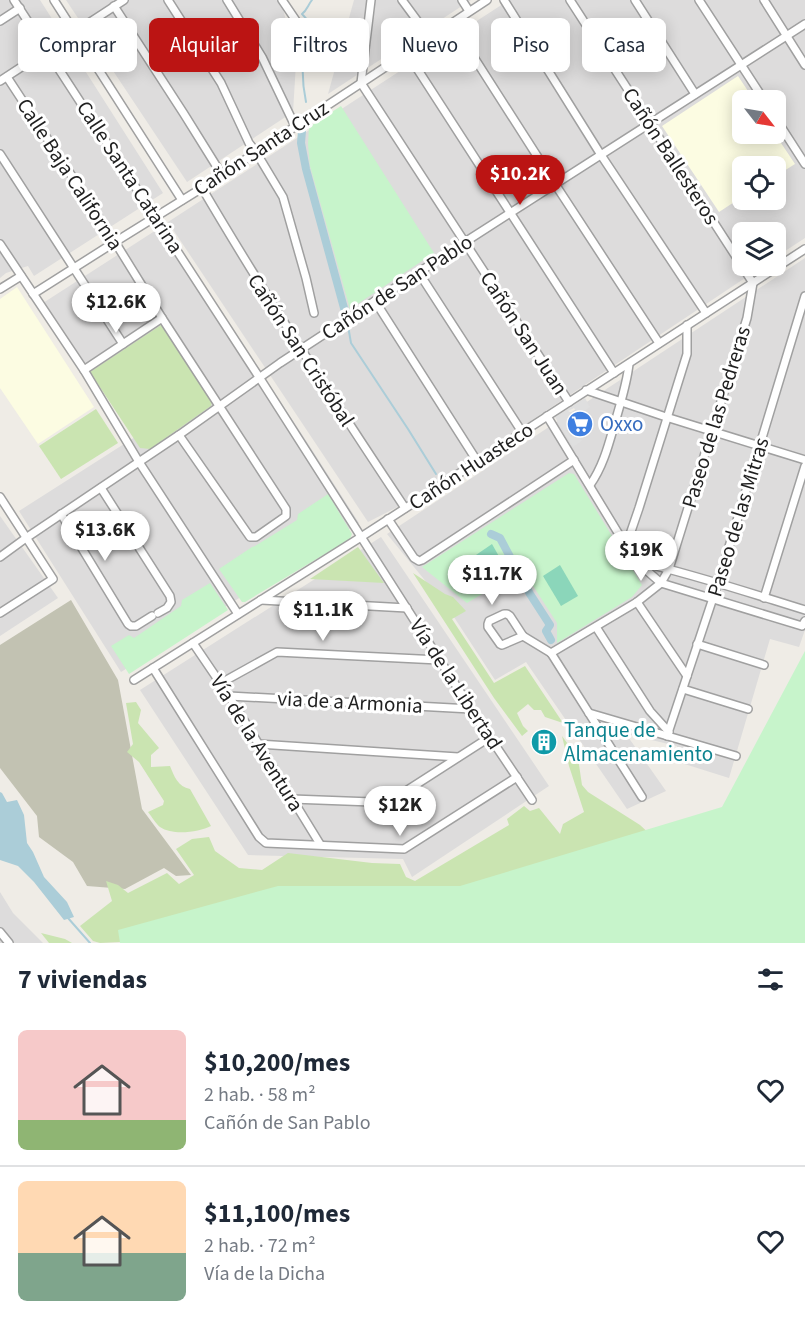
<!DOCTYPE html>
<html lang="es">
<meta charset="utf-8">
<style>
:root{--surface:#fff;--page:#f6f6f7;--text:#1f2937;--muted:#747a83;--line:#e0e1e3;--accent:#bb1413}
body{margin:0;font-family:"Source Sans 3",sans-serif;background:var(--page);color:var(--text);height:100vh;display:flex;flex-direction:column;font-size:22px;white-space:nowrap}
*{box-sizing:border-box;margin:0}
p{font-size:20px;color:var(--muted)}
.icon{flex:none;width:33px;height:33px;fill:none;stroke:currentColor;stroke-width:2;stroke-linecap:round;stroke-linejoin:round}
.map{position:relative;height:943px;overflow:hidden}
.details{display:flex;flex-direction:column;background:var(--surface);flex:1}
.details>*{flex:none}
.banner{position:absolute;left:18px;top:18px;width:770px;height:54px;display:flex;gap:12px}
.needle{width:39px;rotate:121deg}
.controls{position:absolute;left:732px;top:90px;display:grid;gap:12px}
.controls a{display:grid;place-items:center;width:54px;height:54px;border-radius:9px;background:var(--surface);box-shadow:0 3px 15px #0003;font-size:30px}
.price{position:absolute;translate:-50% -51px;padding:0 14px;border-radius:21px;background:#fff;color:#222;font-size:20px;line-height:39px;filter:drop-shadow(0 2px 3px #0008)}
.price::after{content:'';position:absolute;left:50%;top:36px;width:18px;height:14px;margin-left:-9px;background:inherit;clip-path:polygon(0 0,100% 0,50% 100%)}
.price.current{background:var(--accent);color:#fff}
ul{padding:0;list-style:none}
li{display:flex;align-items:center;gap:18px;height:150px;padding:0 18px}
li+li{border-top:2px solid var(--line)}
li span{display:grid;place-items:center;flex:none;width:168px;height:120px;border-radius:9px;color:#555}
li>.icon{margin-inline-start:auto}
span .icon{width:72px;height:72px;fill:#fffc;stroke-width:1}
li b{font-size:26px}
h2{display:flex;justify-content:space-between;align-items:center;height:72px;padding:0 18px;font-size:26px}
.chip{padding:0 21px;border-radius:9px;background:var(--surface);box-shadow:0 3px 15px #0003;font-size:21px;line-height:54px}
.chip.current{background:var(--accent);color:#fff}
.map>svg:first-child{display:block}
.residential{fill:#dddcdc;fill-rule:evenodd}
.education{fill:#fcfce2}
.construction{fill:#c2c2b2}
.grass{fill:#cae4b1}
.park{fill:#c7f4cb}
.pitch{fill:#8bd6ba}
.parking{fill:#dfdfdf}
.water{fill:#abcdd8}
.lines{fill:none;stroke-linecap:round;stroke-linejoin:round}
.stream{stroke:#abcdd8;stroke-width:2}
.canal{stroke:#abcdd8;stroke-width:8}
.street-casing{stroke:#a0a0a0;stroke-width:10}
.street{stroke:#fff;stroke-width:7}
.labels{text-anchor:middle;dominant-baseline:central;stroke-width:6;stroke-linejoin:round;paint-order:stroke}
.street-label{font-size:21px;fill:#1f1f1f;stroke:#fff}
.shop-label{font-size:21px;fill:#366cbe;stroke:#fff;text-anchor:start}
.culture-label{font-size:21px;fill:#0d838f;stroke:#fff;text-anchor:start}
</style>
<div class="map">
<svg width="805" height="943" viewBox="0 0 805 943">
<rect width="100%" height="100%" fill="#efece6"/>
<g class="residential">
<polygon points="0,0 40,0 163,193 34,276 28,266 6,273 0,278"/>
<polygon points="66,0 281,0 287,25 297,47 293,112 187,182"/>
<polygon points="354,0 471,0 328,94"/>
<path d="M 509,0 L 805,0 L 805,238 L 776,257 L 776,232 L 742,232 L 742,266 L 763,266 L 417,497 L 368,522 L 168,222 ZM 742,100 L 776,100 L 776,134 L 742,134 ZM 742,166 L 776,166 L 776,200 L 742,200 Z"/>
<polygon points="164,225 307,442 359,523 121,672 19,511 135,437 43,303"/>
<polygon points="805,258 805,630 799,647 770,639 729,778 675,761 677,746 626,734 666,791 627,809 526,662 495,680 450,611 387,534"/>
<polygon points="0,516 58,598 0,636"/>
<polygon points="381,537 549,786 412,877 403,859 248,855 140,690"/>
<polygon points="0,892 13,913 43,943 0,943"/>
</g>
<g class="education">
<polygon points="738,76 754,100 742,100 742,134 775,134 795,164 776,176 776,166 742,166 742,197 719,212 662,126"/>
<polygon points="17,287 94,407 38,444 0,388 0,299"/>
</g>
<polygon class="construction" points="71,600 118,680 142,809 191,875 176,876 164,868 125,889 87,886 73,862 39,837 37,816 0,768 0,645"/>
<g class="grass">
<polygon points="161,325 212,402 211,406 150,449 140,448 90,372"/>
<polygon points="96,409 118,443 61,479 39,446"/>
<polygon points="358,547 384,583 310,579"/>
<polygon points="413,573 445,594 453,597 466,611 452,619 494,683 525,666 563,723 545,717 541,710 534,710 528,704 517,713 523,726 528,731 522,736 494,698"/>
<path d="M 136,702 L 141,710 L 138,723 L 159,748 L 151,755 L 151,767 L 170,766 C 174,776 178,787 190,789 L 211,826 C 199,832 173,836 160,827 C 156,824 152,817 148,812 L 163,805 L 164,801 L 139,762 L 127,752 L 133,744 L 126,703 Z"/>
<polygon points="562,736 578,758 582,785 588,792 640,825 653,837 805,943 169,943 163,940 100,943 93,941 80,926 112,901 106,881 118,885 128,893 167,873 179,884 194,875 176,849 192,839 209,837 215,851 239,868 262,870 288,853 372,863 400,864 406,877 415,881 509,825 507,819 524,806 530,811 539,808 560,834 563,824 584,812 569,766"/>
<polygon points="41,933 65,939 72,943 49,943"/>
</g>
<g class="park">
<polygon points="341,106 434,253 350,309 310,166 308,144 309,127"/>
<polygon points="569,473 574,474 642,585 632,597 557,643 557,623 517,561 511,577 467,603 422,567"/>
<polygon points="328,494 352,534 350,539 245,602 242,602 219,569 252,547 255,546 297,520 298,514"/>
<polygon points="210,583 228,610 129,674 111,646 129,635 134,638 181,606 182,600"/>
<polygon points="805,651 805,943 120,943 118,930 278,886 460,886 722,807"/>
</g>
<g class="pitch">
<polygon points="492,544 501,560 466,583 457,568"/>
<polygon points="560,565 578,596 561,606 543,576"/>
</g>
<polygon class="parking" points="585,398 590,407 579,415 574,408 568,411 575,414 570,430 566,430 571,437 578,434 582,441 573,447 555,417"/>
<polygon class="water" points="0,792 2,793 7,802 17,800 24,815 27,843 33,852 44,877 67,902 74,917 64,920 34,882 18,866 0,860"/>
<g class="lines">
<g class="stream">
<path d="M 306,102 C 303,88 302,75 303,60 C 305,36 326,39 302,14 C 307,10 308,5 312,0"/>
<polyline points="347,320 351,343 408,429 436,474"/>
<polyline points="68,918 90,943"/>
</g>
<g class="canal">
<polyline points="302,131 301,143 306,169 347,319"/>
<polyline points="491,534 500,538 530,594 550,625 546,631 551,640"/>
</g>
<defs>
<g id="street">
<polyline points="14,0 259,377 471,709 532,800"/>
<polyline points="54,0 182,200"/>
<polyline points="168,0 221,83 249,143 256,152 283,197 306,278 314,313"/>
<polyline points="227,0 262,57 295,126"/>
<polyline points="282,0 299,25"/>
<polyline points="371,0 361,83 569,402"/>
<polyline points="402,0 430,38"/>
<polyline points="462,0 469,11"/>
<polyline points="504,0 601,155 706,313"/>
<polyline points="635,0 695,94"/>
<polyline points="699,0 764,100"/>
<polyline points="764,0 805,65"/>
<polyline points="114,6 184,114 222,175"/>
<polyline points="0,21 20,8"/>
<polyline points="452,23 555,184 659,343"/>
<polyline points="407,53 614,373"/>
<polyline points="7,77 115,242 162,318 286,509 286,516 256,537 250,537 179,435"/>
<polyline points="0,81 124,0"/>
<polyline points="776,119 805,164"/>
<polyline points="0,154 123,344"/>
<path d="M 202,188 C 266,297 335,403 405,508"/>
<polyline points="0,244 84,370 139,462 238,614"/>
<polyline points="419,273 522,432"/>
<polyline points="0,289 21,276"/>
<polyline points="33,294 115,242 202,188 487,0"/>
<polyline points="375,301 477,461"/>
<polyline points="84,370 162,318"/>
<polyline points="586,390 666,417 805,460"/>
<polyline points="547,416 626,546 637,562 661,583 802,626 805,621"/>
<path d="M 590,485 C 604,465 609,443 616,419 C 621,401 627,383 629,364"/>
<polyline points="101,488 170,596 171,602 167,608 158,613"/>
<polyline points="0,497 53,579 0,613"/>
<polyline points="61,514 128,624 131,626 136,626 152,616"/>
<polyline points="388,519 414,558 419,561 422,560 574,460"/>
<polyline points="626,546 639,508 687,354 687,325"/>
<polyline points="0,557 26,538 179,435 280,363 465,242 805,24"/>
<path d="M 640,562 C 696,575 750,593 805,610"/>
<polyline points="764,598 805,466"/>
<polyline points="261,600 407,608"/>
<polyline points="637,602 687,676"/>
<polygon points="504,614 507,614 510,616 523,636 502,645 500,644 488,627 488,624 489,621"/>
<polyline points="596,627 650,711 669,732"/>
<polyline points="523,636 551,653"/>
<polyline points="193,643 229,696 320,844"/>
<polyline points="697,644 764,665"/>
<polyline points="551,653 637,602 661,583 669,569 747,318 753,283 570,0"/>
<polyline points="551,653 642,797"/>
<polyline points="153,668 259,837 266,843 404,849 517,777"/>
<polyline points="134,680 361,537 805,249"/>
<polyline points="221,683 277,652 439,660"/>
<polyline points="683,689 748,709"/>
<polyline points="229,696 471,709"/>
<polyline points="589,713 736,756"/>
<polyline points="667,736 718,583 805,296"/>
<polyline points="258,744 458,757"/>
<polyline points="292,799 372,802 392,800 490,737"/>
<polyline points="0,932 9,943"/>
</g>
</defs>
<use href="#street" class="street-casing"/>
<use href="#street" class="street"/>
</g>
<defs>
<symbol id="supermarket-disc" viewBox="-11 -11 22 22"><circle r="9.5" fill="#3f7fe0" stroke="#fff"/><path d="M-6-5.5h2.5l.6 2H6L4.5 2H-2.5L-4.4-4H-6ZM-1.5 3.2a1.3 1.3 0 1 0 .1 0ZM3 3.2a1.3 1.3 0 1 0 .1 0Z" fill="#fff"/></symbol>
<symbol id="building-disc" viewBox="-11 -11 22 22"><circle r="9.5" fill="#0f9aa8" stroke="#fff"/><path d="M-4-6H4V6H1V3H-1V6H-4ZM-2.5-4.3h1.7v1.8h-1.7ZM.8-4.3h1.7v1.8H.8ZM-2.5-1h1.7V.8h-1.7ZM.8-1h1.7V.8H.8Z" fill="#fff"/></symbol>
</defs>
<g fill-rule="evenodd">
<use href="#supermarket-disc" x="565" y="409" width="30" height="30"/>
<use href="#building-disc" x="529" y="727" width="30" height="30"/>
</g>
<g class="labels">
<g class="street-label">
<text transform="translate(261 148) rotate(-33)">Cañón Santa Cruz</text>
<text transform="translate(671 156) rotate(57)">Cañón Ballesteros</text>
<text transform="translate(70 174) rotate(57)">Calle Baja California</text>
<text transform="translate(130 177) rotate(57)">Calle Santa Catarina</text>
<text transform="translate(397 287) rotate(-33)">Cañón de San Pablo</text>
<text transform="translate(524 333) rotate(57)">Cañón San Juan</text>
<text transform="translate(301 350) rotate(57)">Cañón San Cristóbal</text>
<text transform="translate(716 417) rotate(-73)">Paseo de las Pedreras</text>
<text transform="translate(471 466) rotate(-33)">Cañón Huasteco</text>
<text transform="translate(738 517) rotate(-73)">Paseo de las Mitras</text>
<text transform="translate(456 684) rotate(57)">Vía de la Libertad</text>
<text transform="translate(350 702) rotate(3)">via de a Armonia</text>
<text transform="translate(257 743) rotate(58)">Vía de la Aventura</text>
</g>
<g class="shop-label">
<text x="600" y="424">Oxxo</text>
</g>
<g class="culture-label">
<text x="564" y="730">Tanque de<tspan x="564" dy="24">Almacenamiento</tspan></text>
</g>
</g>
</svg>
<div class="controls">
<a><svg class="needle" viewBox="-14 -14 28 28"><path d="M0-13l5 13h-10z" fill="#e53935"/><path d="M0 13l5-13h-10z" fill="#747a83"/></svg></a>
<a><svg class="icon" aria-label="locate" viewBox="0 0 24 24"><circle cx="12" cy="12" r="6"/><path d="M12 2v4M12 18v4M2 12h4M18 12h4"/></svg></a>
<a><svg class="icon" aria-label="layers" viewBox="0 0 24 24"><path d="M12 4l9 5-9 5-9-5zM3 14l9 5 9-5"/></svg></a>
</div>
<b class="price current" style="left:520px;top:206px">$10.2K</b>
<b class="price" style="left:116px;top:334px">$12.6K</b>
<b class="price" style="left:105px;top:562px">$13.6K</b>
<b class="price" style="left:641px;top:582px">$19K</b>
<b class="price" style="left:492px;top:606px">$11.7K</b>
<b class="price" style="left:323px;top:642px">$11.1K</b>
<b class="price" style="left:400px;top:837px">$12K</b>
<div class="banner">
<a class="chip">Comprar</a>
<a class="chip current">Alquilar</a>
<a class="chip">Filtros</a>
<a class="chip">Nuevo</a>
<a class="chip">Piso</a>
<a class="chip">Casa</a>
</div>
</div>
<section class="details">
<h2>7 viviendas<svg class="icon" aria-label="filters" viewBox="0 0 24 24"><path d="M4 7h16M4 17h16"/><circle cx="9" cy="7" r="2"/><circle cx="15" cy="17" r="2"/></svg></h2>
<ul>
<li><span style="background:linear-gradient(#f6c9c9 75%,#8fb573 0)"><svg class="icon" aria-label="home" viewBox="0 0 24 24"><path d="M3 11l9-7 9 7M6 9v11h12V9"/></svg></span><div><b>$10,200/mes</b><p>2 hab. · 58 m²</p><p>Cañón de San Pablo</p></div><svg class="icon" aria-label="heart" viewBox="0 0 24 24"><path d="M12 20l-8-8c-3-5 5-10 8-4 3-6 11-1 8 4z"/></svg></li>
<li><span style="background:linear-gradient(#ffd9b3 60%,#7fa58c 0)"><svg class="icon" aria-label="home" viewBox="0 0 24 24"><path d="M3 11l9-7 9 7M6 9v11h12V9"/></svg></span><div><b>$11,100/mes</b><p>2 hab. · 72 m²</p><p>Vía de la Dicha</p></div><svg class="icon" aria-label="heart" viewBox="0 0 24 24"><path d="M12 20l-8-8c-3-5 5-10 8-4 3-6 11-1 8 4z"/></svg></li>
</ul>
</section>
